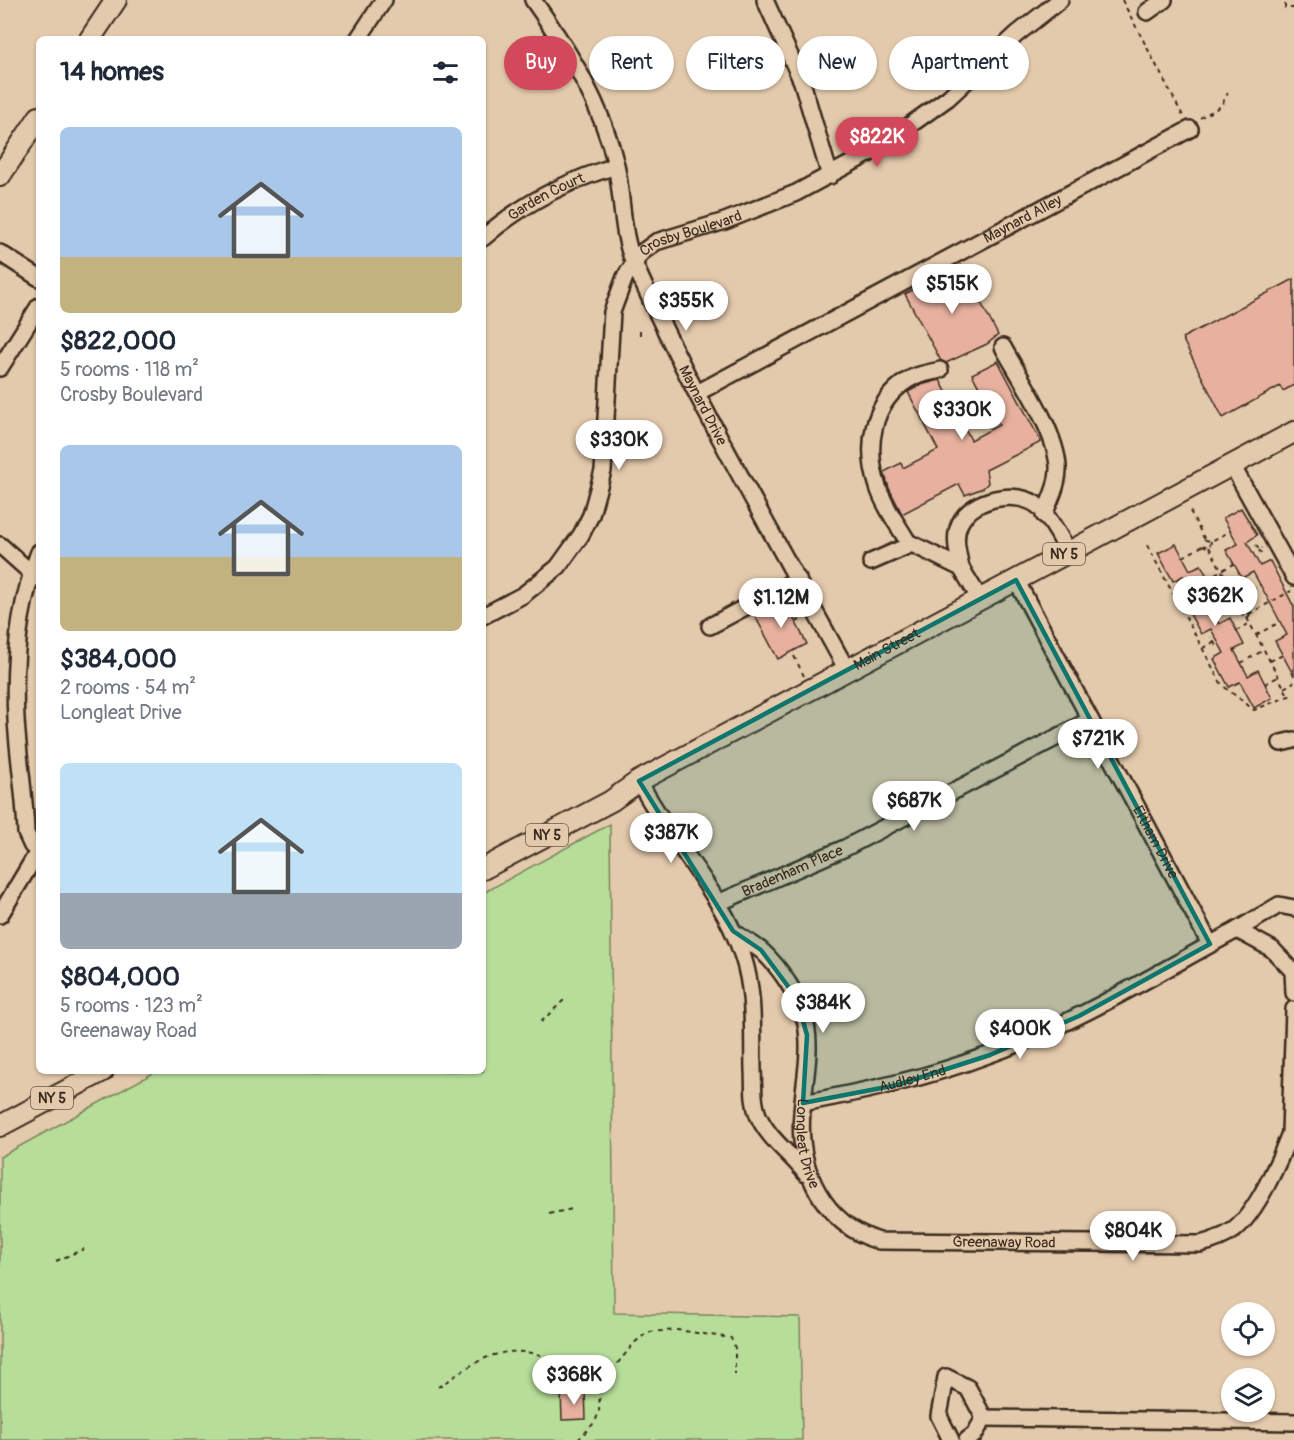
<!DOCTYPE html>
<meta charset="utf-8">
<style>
:root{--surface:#fff;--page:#f6f6f7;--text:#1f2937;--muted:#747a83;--accent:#d1495b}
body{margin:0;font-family:Pangolin,sans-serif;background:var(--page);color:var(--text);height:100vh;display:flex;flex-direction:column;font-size:22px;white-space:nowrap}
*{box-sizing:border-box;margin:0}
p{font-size:20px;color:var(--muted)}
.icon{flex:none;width:33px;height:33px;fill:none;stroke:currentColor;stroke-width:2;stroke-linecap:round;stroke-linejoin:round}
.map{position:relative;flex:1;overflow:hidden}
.panel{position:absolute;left:36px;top:36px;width:450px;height:1038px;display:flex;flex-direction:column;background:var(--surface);border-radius:9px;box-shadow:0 2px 4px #0004}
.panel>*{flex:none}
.hud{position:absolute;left:504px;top:36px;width:570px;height:54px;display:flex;gap:12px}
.controls{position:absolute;left:1221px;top:1302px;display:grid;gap:12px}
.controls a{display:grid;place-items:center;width:54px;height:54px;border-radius:50%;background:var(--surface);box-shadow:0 2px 4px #0004;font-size:30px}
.price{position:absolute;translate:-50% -51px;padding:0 14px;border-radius:21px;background:#fff;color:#222;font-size:20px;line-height:39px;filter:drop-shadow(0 2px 3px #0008)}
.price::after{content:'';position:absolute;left:50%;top:36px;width:18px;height:14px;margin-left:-9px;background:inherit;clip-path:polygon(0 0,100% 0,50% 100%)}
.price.selected{background:var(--accent);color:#fff}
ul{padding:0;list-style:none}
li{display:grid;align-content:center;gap:12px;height:318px;padding:0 24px}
li span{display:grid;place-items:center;height:186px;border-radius:9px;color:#555}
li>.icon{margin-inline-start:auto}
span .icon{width:108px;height:108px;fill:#fffc;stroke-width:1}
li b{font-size:26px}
h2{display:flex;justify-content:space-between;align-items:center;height:72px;padding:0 24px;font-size:26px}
.tag{padding:0 21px;border-radius:27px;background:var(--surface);box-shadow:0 2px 4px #0004;font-size:21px;line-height:54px}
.tag.selected{background:var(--accent);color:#fff}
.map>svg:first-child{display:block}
.green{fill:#b7de99;stroke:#79845c;stroke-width:1.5}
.building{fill:#e8b19f;stroke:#3b2a1e;stroke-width:1.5}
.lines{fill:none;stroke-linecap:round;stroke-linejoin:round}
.minor-casing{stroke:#3b2a1e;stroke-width:20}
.major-casing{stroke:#3b2a1e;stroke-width:24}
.path{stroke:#3b2a1e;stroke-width:2;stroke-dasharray:4.5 4.5;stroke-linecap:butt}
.minor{stroke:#e4caac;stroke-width:15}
.major{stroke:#e4caac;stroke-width:20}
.marked{fill:#0f766e;fill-opacity:0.2;stroke:#0f766e;stroke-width:4.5;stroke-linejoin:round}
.labels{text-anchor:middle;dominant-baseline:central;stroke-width:4.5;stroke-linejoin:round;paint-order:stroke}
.shield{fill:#e4caac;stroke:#6e5a49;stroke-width:1.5}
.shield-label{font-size:14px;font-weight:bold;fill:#3b2a1e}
.street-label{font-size:15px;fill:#3b2a1e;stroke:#e4caac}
</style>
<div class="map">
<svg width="1294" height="1440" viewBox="0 0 1294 1440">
<rect width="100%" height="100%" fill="#e4caac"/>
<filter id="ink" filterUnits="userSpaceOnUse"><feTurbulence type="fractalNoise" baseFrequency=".0167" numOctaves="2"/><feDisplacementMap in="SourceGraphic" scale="12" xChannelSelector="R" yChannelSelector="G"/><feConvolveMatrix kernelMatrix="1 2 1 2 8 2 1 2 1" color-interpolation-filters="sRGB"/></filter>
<g filter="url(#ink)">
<polygon class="green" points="610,824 614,1313 800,1317 802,1440 0,1440 0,1157 157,1071 483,1071 483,893"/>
<g class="building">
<polygon points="961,265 998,335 987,344 946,363 941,361 905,294"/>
<polygon points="1294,279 1294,385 1283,391 1280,386 1223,418 1182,338"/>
<polygon points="998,361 1041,442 986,470 988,483 983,488 965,495 959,484 902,514 889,488 884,472 901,463 903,468 938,450 908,392 921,385 940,380 971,440 999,425 972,374"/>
<polygon points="1241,508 1257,535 1247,542 1260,566 1270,561 1294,607 1294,676 1275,641 1287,635 1273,608 1253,572 1242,578 1226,550 1238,544 1223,518"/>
<polygon points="1176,544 1190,570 1201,565 1215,591 1204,596 1219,624 1230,618 1244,645 1234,650 1248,676 1258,670 1272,698 1254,708 1240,682 1229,687 1214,659 1224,653 1211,629 1201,634 1185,605 1196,600 1183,576 1173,581 1158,553"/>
<polygon points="783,598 807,644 778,659 754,614"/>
<polygon points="585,1391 586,1419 562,1420 561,1392"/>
</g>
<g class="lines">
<defs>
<g id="minor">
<path id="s1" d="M 533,0 C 569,51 602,104 616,165 C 623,197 621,233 634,263 C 696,403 774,536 847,670"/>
<polyline points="765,0 802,82 830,176"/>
<polyline points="1147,12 1164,0"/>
<polyline points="358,39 384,0"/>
<path id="s2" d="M 483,238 C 523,203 566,181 616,166"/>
<polyline points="0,253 39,278"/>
<path d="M 1003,347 C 1021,380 1055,429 1058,466 C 1059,483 1050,500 1044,515"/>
<polyline points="0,368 39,306"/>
<path id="s3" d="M 697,393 L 1190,129"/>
<polyline points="1232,465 1294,577"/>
<path d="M 909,544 C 899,526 884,507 878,487 C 865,448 871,403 908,380 C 916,374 930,373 940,370"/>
<polyline points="0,545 37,578"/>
<path d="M 39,552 C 19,604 13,663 16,719 C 18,757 25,795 26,833 L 32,846 L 39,849"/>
<polyline points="871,562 912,544 961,568 980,599"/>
<path d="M 961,568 C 958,553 953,537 960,523 C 972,498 1017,489 1038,506 C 1050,517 1060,538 1069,552"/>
<path id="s4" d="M 1016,580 L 1210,944"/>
<path id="s5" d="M 483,616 L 523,595 L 558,567 L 581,535 L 591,515 L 603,471 L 612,312 L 625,277 L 641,253 L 656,242 L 725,221 L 796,193 L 872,152 L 948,98 L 1017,34 L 1060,0"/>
<polyline points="710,626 798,579"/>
<polyline points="1281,743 1294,740"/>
<path d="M 639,781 C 670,842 722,891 743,957 C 755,993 752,1033 753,1070 C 754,1085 752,1101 758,1115 C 768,1139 791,1154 806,1174"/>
<path id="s6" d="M 718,903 L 845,848 L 1090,720"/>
<polyline points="0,915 39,850"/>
<polyline points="1237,930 1279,905 1294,908"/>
<path id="s7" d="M 733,931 C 742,939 754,944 763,952 C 780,968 795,991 803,1013 C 814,1044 804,1080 802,1112 C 797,1169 823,1224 879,1241 L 1200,1244 C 1213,1241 1224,1237 1234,1230 C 1257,1212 1280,1160 1290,1133 L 1294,1009"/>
<path id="s8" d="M 803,1103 C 866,1091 927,1078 988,1055 C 1075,1024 1155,974 1237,930 L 1272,949 L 1293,971 L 1294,993"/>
<polyline points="984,1418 1294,1422"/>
<polyline points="951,1440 939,1416 946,1377 968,1388 984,1418"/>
<polyline points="967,1440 974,1435 984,1418"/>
</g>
<g id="major">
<polyline points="90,39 116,0"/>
<polyline points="0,176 39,117"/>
<path id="s9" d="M 483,869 L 611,801 L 639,781 L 1294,432"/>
<polyline points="0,1126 103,1071"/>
</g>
</defs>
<use href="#minor" class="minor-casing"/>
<use href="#major" class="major-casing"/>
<g class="path">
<polyline points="1122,0 1184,118"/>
<polyline points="1285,4 1285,8 1294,8"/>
<polyline points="1200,118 1221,106 1228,93"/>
<polyline points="640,331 640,335"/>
<polyline points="1190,511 1205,540"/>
<polyline points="1211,541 1210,547 1204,546 1205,540 1211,541 1231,531"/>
<polyline points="1147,545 1222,685 1254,710 1294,694"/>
<polyline points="1256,545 1259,550 1262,548"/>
<polyline points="1209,547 1244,612"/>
<polyline points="1259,550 1262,555"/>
<polyline points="1183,557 1204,545"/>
<polyline points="1207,578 1234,564"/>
<polyline points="1174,596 1186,589 1183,584"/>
<polyline points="1211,610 1260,585"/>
<circle cx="1246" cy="615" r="3.5"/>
<polyline points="1249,614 1291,591"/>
<polyline points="1247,618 1288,695"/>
<polyline points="796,622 804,618"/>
<polyline points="1236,631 1250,623"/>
<polyline points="1256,635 1280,622"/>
<polyline points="1214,642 1217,648"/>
<polyline points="1203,648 1214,642 1211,637"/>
<polyline points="794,656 804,676"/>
<polyline points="1270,661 1283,655"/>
<polyline points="1241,663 1264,650"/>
<polyline points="1265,684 1278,677"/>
<polyline points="1284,688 1294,682"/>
<polyline points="541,1022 566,998"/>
<polyline points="549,1214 572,1209"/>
<polyline points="56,1261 84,1249"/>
<path d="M 438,1387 C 456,1376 474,1361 494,1355 C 532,1343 571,1365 600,1388"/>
<polyline points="578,1440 595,1422 599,1412 600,1388 605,1379 634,1343 648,1332 677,1330 731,1338 735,1348 735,1374"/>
</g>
<use href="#minor" class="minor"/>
<use href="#major" class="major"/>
</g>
</g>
<path class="marked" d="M 1016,580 L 1210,944 L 1079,1016 L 990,1055 L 897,1085 L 803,1103 L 807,1035 L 796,997 L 761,950 L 733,931 L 639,781 Z"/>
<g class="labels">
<g class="shield">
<rect x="1043" y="543" width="42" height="22" rx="4.5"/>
<rect x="526" y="824" width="42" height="22" rx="4.5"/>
<rect x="31" y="1087" width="42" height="22" rx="4.5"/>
</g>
<g class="shield-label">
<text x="1064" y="554">NY 5</text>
<text x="547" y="835">NY 5</text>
<text x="52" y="1098">NY 5</text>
</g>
<g class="street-label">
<text stroke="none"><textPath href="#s2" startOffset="76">Garden Court</textPath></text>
<text stroke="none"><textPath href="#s3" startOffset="369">Maynard Alley</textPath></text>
<text stroke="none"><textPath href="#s5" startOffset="477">Crosby Boulevard</textPath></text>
<text stroke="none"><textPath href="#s1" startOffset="444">Maynard Drive</textPath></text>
<text stroke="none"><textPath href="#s9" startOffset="460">Main Street</textPath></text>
<text stroke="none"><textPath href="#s4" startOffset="297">Eltham Drive</textPath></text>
<text stroke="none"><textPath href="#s6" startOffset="81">Bradenham Place</textPath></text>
<text stroke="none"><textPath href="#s8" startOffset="112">Audley End</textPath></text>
<text stroke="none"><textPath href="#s7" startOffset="242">Longleat Drive</textPath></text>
<text stroke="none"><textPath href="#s7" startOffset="498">Greenaway Road</textPath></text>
</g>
</g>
</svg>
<div class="controls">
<a><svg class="icon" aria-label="locate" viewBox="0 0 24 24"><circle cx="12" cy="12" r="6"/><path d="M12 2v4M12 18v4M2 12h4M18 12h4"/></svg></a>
<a><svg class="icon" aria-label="layers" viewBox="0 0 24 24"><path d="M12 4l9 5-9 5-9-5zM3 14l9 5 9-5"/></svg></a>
</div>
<b class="price selected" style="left:877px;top:168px">$822K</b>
<b class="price" style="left:952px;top:315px">$515K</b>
<b class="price" style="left:686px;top:332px">$355K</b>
<b class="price" style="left:962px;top:441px">$330K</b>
<b class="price" style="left:619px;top:471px">$330K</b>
<b class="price" style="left:1215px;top:627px">$362K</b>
<b class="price" style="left:781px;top:629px">$1.12M</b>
<b class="price" style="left:1098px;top:770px">$721K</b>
<b class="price" style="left:914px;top:832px">$687K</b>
<b class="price" style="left:671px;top:864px">$387K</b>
<b class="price" style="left:823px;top:1034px">$384K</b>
<b class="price" style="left:1020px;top:1060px">$400K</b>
<b class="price" style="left:1133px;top:1262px">$804K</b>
<b class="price" style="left:574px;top:1406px">$368K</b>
<div class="hud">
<a class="tag selected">Buy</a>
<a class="tag">Rent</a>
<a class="tag">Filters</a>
<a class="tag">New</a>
<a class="tag">Apartment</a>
</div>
<section class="panel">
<h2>14 homes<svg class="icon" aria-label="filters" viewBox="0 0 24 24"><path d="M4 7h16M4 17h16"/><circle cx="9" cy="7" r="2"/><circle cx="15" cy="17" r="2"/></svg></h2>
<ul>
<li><span style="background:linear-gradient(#a9c7e8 70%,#c2b280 0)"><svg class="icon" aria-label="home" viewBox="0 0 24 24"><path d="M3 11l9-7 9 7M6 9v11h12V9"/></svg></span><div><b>$822,000</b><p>5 rooms · 118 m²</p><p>Crosby Boulevard</p></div></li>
<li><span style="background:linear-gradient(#a9c7e8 60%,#c2b280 0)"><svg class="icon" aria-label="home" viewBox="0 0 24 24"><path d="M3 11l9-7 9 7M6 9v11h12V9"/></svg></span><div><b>$384,000</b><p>2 rooms · 54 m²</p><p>Longleat Drive</p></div></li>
<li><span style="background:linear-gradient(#bfe0f5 70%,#9aa5b1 0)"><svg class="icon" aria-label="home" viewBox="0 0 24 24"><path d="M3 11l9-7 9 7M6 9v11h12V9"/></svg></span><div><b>$804,000</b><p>5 rooms · 123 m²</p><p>Greenaway Road</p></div></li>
</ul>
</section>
</div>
